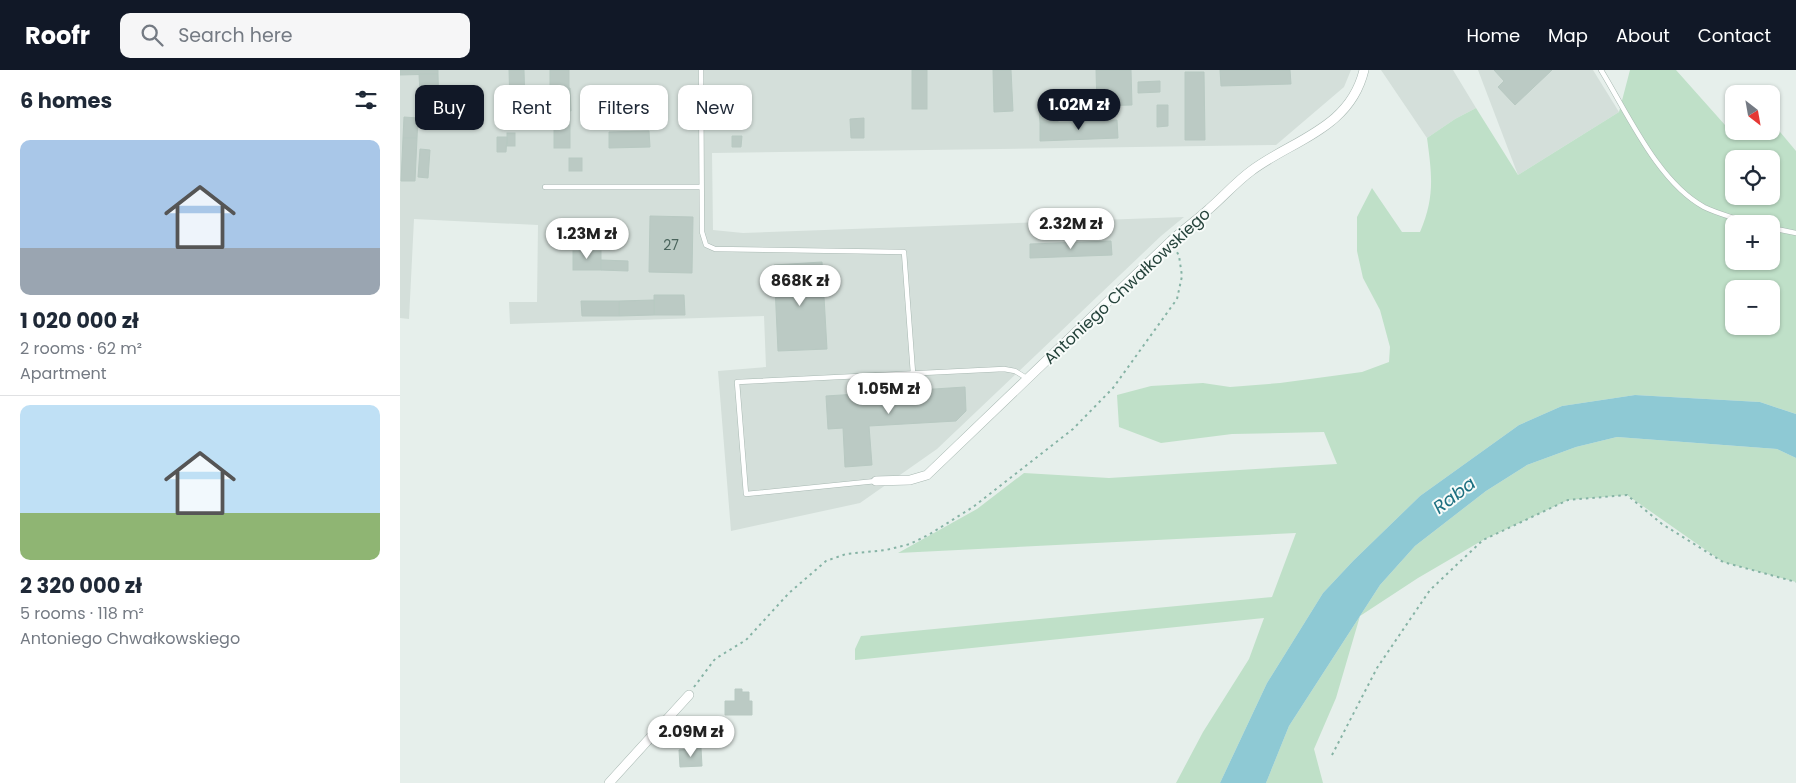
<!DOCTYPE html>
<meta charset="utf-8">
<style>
:root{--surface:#fff;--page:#f6f6f7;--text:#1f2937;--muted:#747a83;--line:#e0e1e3;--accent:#111827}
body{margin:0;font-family:Poppins,sans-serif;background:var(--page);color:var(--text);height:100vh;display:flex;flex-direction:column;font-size:19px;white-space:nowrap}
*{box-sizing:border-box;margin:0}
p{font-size:16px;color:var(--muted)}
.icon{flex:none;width:28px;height:28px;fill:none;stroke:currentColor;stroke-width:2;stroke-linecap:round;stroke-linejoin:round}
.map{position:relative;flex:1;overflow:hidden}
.sheet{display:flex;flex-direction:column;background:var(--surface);width:400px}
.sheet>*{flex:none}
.top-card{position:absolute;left:15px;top:15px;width:475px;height:45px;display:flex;gap:10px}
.needle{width:32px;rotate:149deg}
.controls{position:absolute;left:1325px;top:15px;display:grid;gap:10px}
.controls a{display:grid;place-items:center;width:55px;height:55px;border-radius:10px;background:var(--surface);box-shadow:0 1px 4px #0004;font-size:25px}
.price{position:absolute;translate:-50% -42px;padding:0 11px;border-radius:18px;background:#fff;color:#222;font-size:16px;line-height:32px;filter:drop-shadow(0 1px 2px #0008)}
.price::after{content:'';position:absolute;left:50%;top:30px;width:15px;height:11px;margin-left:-8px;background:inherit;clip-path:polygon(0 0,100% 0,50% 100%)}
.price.current{background:var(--accent);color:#fff}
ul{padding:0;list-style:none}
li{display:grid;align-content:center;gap:10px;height:265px;padding:0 20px}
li+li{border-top:1px solid var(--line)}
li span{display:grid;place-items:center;height:155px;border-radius:10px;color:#555}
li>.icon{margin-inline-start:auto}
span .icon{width:90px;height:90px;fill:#fffc;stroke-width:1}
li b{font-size:21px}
h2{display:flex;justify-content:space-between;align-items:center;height:60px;padding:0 20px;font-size:21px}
.chip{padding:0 18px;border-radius:10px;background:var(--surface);box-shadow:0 1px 4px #0004;font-size:18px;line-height:45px}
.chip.current{background:var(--accent);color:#fff}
header{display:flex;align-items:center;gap:30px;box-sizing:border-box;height:70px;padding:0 25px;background:var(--accent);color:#fff}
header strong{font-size:24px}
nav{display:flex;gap:28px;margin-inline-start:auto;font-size:18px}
.search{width:350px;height:45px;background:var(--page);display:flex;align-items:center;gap:12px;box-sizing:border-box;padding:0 18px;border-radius:10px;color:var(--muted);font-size:19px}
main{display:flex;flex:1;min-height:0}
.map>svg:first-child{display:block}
.built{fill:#d4dfda}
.green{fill:#bfe0c8;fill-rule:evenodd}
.water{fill:#8ec9d4}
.building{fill:#bbcac4;stroke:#b8c9c2}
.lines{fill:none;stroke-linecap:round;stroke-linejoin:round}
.service-casing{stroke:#a8b8b2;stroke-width:5.5}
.minor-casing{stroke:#a8b8b2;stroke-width:10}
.path{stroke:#86b3a5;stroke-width:2;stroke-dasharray:2.5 4;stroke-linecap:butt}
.service{stroke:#fff;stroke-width:4.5}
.minor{stroke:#fff;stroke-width:9}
.labels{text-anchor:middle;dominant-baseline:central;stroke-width:4;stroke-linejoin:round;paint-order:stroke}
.number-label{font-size:14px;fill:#4a645c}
.street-label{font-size:16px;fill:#24423a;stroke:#f7fbf9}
.water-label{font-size:18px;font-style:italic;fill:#1c6f80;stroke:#f7fbf9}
</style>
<header>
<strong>Roofr</strong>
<div class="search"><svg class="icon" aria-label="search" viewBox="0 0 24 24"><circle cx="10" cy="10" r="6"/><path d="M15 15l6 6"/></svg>Search here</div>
<nav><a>Home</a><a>Map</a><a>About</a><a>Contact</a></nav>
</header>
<main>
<section class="sheet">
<h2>6 homes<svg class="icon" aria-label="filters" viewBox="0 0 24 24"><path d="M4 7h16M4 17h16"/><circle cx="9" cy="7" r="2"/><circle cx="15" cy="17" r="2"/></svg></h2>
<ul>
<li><span style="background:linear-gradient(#a9c7e8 70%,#9aa5b1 0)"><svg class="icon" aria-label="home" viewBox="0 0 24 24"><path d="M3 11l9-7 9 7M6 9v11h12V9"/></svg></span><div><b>1 020 000 zł</b><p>2 rooms · 62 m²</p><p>Apartment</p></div></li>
<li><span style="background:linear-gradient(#bfe0f5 70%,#8fb573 0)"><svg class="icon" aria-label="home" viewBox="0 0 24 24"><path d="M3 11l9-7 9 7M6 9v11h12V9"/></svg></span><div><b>2 320 000 zł</b><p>5 rooms · 118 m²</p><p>Antoniego Chwałkowskiego</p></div></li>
</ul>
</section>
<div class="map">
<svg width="1396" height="713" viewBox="0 0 1396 713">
<rect width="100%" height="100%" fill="#e6efeb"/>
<g class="built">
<polygon points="0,0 951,0 944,17 876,75 312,83 313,160 343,163 784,147 761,166 537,379 460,433 331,461 318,301 366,297 364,246 110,254 109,232 137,232 138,155 14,149 9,249 0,248"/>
<polygon points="981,0 1053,0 1076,38 1055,49 1027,68"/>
<polygon points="1078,0 1193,0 1219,42 1118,105"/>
</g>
<g class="green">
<path d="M 1230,0 L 1276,0 L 1325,55 L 1334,40 L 1334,61 L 1371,61 L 1371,51 L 1396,81 L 1396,344 L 1360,332 L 1235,325 L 1162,336 L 1119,355 L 1020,426 L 953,491 L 923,523 L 867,613 L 820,713 L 776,713 L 803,662 L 849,589 L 864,548 L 455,590 L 455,579 L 461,566 L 872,527 L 896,463 L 498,483 L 577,439 L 624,403 L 709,408 L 937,394 L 924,362 L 832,364 L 761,373 L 719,357 L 717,325 L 751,316 L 803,313 L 830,317 L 880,313 L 962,302 L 989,292 L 990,277 L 980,240 L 963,208 L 957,181 L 957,147 L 972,118 L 1002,162 L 1020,162 C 1035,127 1032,105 1027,68 L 1055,49 L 1076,38 L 1118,105 L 1219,42 ZM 1334,89 L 1371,89 L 1371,126 L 1334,126 ZM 1334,154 L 1371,154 L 1371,191 L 1334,191 ZM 1334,219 L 1371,219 L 1371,256 L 1334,256 Z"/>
<polygon points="1217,367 1377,379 1396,388 1396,512 1323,492 1227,425 1168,430 1083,470 1018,508 960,546 936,628 914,679 923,713 866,713 889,656 980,515 1015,476 1086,421 1127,395 1176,377"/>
</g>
<polygon class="water" points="1235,325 1360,332 1396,344 1396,388 1377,379 1217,367 1176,377 1127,395 1086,421 1015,476 980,515 889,656 866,713 820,713 867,613 923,523 953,491 1020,426 1119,355 1162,336"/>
<g class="building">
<polygon points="0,0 38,0 38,4 0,5"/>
<polygon points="109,0 124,0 125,36 110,36"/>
<rect x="150" y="0" width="19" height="18"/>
<rect x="512" y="0" width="15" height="39"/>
<polygon points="593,0 611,0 613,41 594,42"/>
<polygon points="696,0 731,0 732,35 697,36"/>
<polygon points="820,0 890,0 891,14 821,16"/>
<polygon points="1094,0 1152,0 1115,35 1098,17 1104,11"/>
<polygon points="785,2 804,2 805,70 785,70"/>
<polygon points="19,4 38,4 39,45 21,45"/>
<polygon points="760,11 760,22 738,23 738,12"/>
<polygon points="153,18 170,18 171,41 153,41"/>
<polygon points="320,23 330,23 331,33 321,34"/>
<polygon points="757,35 768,35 768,56 757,57"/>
<polygon points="110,36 125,36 126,58 111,59"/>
<polygon points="658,38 658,53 640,53 639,39"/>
<rect x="154" y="41" width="16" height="37"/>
<polygon points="4,47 18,48 17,68 3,68"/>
<polygon points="464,48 464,68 451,68 450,49"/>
<polygon points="717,50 718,68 640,71 640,53"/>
<polygon points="249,61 250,77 209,78 209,62"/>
<rect x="107" y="63" width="8" height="13"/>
<polygon points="332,66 342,66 341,77 332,77"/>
<polygon points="97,67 107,67 106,82 97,82"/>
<polygon points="3,68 17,68 15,111 1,111"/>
<polygon points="20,79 30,80 28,108 18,107"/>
<rect x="169" y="88" width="13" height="13"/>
<polygon points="250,146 293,147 292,203 249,202"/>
<polygon points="711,171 712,185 630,188 630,174"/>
<rect x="173" y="181" width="28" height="19"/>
<polygon points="201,190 228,191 228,201 201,200"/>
<polygon points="422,192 427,279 378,281 374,195"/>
<polygon points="254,225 284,225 285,245 254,245"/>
<polygon points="254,230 254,245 219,246 219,231"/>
<polygon points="181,231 219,231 219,246 182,246"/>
<polygon points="565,317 566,341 556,351 469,356 472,395 445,397 443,358 428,359 426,326"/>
<polygon points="335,619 342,619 342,622 349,622 349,631 352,631 352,645 325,645 325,631 335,631"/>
<polygon points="301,678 302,696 280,697 279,680"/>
</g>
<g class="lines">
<defs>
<g id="service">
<polyline points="301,0 302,162 306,175 315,179 504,182 513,303"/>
<path d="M 1201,0 C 1228,44 1258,112 1304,137 C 1318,144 1336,148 1351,154"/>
<polyline points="145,117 301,117"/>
<polyline points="1371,158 1396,163"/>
<polyline points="476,411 346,424 337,312 604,299 615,301 628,309"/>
</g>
<g id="minor">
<path d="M 476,411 L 510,410 L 527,405 L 771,171 C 783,160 797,150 809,139 C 823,127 836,112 851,101 C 892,70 950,59 964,0"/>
<polyline points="209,713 289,625"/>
</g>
</defs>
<use href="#service" class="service-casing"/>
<use href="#minor" class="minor-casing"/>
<g class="path">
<polyline points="294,617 315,589 346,570 389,523 426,491 446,484 486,480 510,474 530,464 573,437 673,359 713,318 777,229 782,206 779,186 776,180"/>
<polyline points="932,685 977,598 1030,520 1083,470 1168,430 1227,425 1262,454 1323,492 1396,512"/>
</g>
<use href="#service" class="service"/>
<use href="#minor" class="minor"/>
</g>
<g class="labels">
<g class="number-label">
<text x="271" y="175">27</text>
</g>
<g class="street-label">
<text transform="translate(727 216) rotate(-43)">Antoniego Chwałkowskiego</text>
</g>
<g class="water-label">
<text transform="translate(1054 425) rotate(-37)">Raba</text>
</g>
</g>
</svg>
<div class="controls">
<a><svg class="needle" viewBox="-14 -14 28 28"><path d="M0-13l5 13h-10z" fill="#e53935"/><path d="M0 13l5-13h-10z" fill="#747a83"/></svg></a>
<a><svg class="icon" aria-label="locate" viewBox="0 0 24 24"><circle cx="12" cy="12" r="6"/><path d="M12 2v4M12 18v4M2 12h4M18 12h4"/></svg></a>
<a>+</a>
<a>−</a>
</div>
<b class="price current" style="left:679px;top:61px">1.02M zł</b>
<b class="price" style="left:671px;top:180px">2.32M zł</b>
<b class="price" style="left:187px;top:190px">1.23M zł</b>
<b class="price" style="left:400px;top:237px">868K zł</b>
<b class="price" style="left:489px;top:345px">1.05M zł</b>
<b class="price" style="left:291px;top:688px">2.09M zł</b>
<div class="top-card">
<a class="chip current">Buy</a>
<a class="chip">Rent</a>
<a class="chip">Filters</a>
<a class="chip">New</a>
</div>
</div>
</main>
